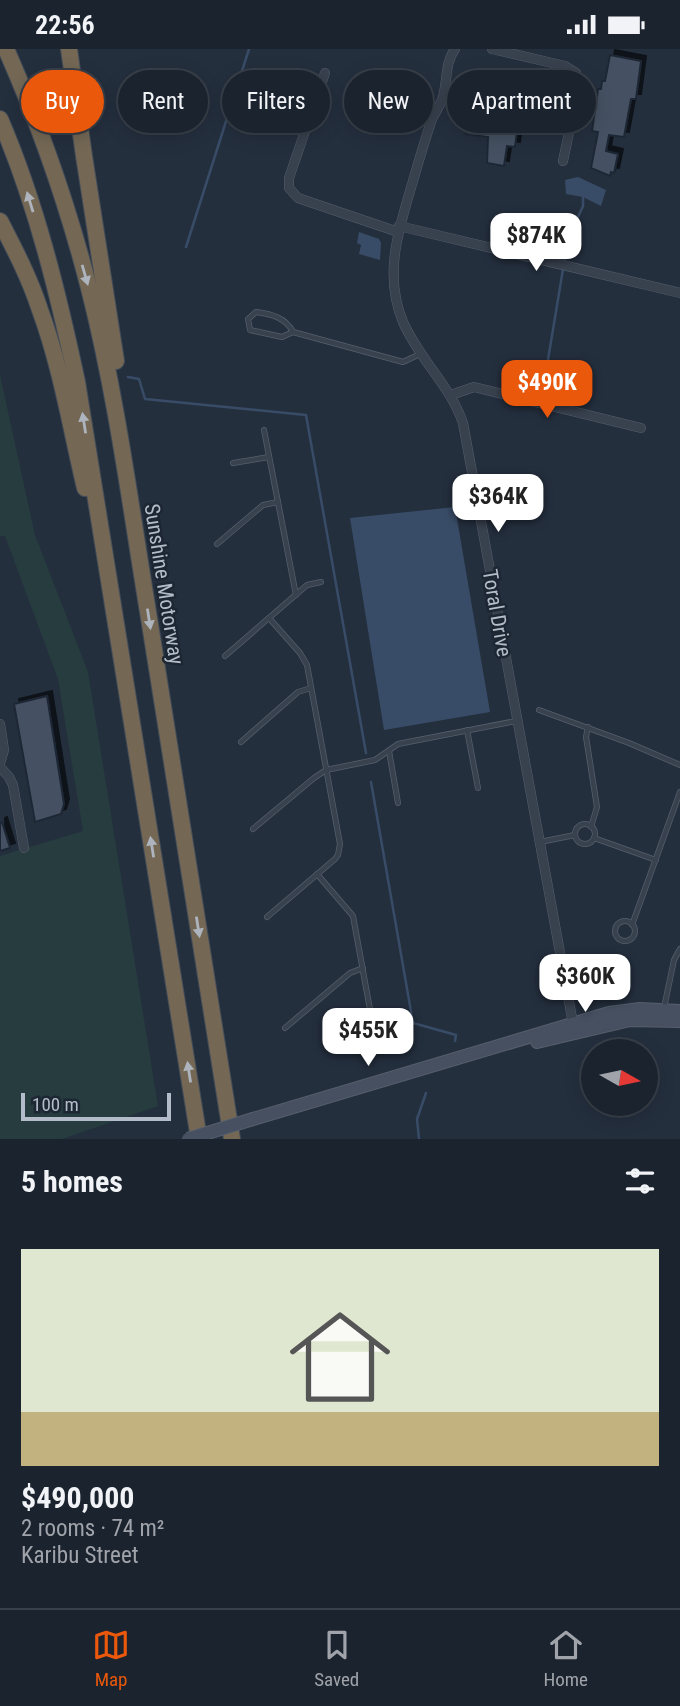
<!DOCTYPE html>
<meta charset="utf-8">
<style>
:root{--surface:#1b232e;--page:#282f3a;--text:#f1f3f6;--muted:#a0a4aa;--line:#39404a;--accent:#ea580c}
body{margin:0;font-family:"Roboto Condensed",sans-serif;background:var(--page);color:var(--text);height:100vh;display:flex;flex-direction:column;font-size:26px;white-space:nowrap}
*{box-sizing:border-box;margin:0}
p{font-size:23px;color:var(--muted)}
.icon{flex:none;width:38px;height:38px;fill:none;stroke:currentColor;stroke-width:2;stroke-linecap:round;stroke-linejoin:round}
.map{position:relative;height:1090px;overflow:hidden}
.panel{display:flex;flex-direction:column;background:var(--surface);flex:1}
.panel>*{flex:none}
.top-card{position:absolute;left:21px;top:21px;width:639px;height:63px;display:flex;gap:14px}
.needle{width:46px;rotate:99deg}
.controls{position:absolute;left:581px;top:990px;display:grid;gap:14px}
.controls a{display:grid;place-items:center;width:77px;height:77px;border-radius:50%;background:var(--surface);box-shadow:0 4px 18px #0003,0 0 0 2px var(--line);font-size:35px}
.scale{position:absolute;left:21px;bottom:18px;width:150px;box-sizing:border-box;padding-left:7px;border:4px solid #b4bcc9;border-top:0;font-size:19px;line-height:24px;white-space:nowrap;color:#b4bcc9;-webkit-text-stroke:5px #1d2633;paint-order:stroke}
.price{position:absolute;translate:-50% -60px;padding:0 16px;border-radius:14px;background:#fff;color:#222;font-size:23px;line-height:46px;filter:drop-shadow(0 2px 4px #0008)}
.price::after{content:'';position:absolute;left:50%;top:42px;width:21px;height:16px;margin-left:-10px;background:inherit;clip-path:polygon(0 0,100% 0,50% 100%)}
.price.selected{background:var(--accent);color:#fff}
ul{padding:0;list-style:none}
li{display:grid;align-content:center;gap:14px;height:371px;padding:0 21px}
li+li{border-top:2px solid var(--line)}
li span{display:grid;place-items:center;height:217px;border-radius:0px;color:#555}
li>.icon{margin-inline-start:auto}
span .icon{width:126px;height:126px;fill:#fffc;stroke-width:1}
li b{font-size:30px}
h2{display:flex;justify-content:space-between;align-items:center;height:84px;padding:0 21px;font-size:30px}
.chip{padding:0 24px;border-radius:32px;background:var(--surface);box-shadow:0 4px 18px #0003,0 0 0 2px var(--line);font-size:24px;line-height:63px}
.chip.selected{background:var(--accent);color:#fff}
.status{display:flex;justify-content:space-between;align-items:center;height:49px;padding:0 35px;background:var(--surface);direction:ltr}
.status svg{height:19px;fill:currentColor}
.dock{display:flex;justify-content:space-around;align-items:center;height:98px;border-top:2px solid var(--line);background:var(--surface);font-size:19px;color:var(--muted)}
.dock a{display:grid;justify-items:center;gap:4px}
.dock .selected{color:var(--accent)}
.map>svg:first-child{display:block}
.green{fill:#263c3f}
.water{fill:#394c67}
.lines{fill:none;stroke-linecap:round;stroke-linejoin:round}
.stream{stroke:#394c67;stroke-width:2.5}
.building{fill:#455162;stroke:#1f2835;stroke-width:2;filter:url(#shadow)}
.lane-casing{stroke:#565f6c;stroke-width:6}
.street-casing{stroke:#565f6c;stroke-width:10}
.secondary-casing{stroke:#565f6c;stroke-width:14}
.highway-casing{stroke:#434c59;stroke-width:18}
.lane{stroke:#38414e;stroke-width:4.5}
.street{stroke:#38414e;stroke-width:9}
.secondary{stroke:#465061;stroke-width:12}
.highway{stroke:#746855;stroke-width:16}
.secondary-bridge-casing{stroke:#565f6c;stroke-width:14;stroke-linecap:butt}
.secondary-bridge{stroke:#465061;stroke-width:12}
.oneway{fill:#aeb4bd}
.labels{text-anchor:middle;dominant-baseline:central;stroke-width:5;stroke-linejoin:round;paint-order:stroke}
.street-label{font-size:21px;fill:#b4bcc9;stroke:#1d2633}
</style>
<div class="status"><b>22:56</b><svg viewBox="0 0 49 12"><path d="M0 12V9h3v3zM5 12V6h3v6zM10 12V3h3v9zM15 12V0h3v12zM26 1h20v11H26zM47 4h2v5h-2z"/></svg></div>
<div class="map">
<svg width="680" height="1090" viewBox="0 0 680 1090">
<defs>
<filter id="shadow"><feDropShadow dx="5" dy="-5" stdDeviation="0" flood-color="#0009"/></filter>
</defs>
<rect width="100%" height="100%" fill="#242f3e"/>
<polygon class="green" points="0,326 35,486 88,623 158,1057 62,1090 0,1090 0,807 83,782 58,630 5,487 0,487"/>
<g class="water">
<polygon points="578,128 606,141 601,157 583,148 566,145 565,131"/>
<polygon points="359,183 379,190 381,194 380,211 359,205 361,196 357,194"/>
<polygon points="455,458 490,663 384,681 350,469"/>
</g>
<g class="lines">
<g class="stream">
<polyline points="186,198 249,0"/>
<polyline points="128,328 139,330 145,350 306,366 366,704"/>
<polyline points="541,353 568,190 583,157 583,148"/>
<polyline points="371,733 413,974 456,986 455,992"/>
<polyline points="419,1090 417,1070 426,1044"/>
</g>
</g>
<g class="building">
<polygon points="610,6 641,12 636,50 631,50 624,88 609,86 606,102 618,105 614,124 611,123 610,127 591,119 598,83 592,82 598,40 601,40 602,32 605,32"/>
<polygon points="468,71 513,78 513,82 517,83 515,98 507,97 504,117 487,114 488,88 466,85"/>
<polygon points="47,647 64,755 61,765 35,773 14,655"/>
<polygon points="2,773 10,799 0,802 0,774"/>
</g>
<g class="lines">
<defs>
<g id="lane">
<path d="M 256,263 C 272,265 286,269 293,283 L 282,288 L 250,281 L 248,270 Z"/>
<polyline points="293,283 403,313 420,305"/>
<polyline points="264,381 296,546"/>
<polyline points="233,414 269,408"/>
<polyline points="217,495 263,456 278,453"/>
<polyline points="225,607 307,536 321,533"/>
<polyline points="539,661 629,694 680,716"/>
<polyline points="588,678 586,688 597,758 591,778"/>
<polyline points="467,681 478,739"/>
<polyline points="241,693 298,643 311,639"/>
<polyline points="389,702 398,754"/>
<circle cx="585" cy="785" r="10"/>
<polyline points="253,780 314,729 326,721 375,711 398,695 516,672"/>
<polyline points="594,789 656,811"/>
<polyline points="540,793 575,786"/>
<polyline points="317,825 353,867 375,988"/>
<polyline points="267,868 335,810 338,806 340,795 307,616 300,604 269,569"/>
<circle cx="625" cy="882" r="10"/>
<polyline points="632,876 680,743"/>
<polyline points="664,959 674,911 680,900"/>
<polyline points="285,979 350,924 363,919"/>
</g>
<g id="street">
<path d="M 455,0 C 444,15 448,35 442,51 C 439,58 435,64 432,70 C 425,91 419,111 413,132 C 399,179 383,225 403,273 C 419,310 450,336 463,374 L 574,980"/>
<polyline points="492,0 565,17 576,24 579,36 563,112"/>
<polyline points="325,24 289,129 289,139 298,149 398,183"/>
<polyline points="399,177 680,244"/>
<polyline points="451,346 474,338 641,379"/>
<polyline points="0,675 4,701 0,714"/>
<polyline points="0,718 9,728 13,736 24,799"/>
</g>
<g id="secondary">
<polyline points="537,993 630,971 680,972"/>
<polyline points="253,1070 609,964 640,960 680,962"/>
</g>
<g id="highway">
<path d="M 6,0 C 41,79 69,160 90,243 C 117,350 131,461 149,569 C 177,743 204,916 232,1090"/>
<polyline points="69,0 84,107 116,312"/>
<path d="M 0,70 C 36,154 58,244 77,333 L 199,1090"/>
<path d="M 0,172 C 15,201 30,230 40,261 C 61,318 71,380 85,439"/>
</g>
</defs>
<use href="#lane" class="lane-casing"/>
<use href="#street" class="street-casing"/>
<use href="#secondary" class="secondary-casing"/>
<use href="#highway" class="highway-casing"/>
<use href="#lane" class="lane"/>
<use href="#street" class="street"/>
<use href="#secondary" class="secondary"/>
<use href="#highway" class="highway"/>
<defs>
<polyline id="secondary-bridge" points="188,1090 253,1070"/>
</defs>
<use href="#secondary-bridge" class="secondary-bridge-casing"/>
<use href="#secondary-bridge" class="secondary-bridge"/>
</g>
<defs><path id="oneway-solid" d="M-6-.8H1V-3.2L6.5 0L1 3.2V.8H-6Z" transform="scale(1.75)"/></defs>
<g class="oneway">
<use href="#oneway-solid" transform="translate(30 153) rotate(-107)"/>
<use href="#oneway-solid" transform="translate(85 226) rotate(74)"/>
<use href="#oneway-solid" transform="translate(84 374) rotate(-99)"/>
<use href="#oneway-solid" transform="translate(149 570) rotate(81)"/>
<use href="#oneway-solid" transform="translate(152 798) rotate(-99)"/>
<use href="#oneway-solid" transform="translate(198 878) rotate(81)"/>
<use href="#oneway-solid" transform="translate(189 1023) rotate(-99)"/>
</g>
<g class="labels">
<g class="street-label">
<text transform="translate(164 535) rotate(81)">Sunshine Motorway</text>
<text transform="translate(497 564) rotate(80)">Toral Drive</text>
</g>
</g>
</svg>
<div class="controls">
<a><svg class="needle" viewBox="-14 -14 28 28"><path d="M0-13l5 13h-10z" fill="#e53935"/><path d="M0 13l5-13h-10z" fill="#a0a4aa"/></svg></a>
</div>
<div class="scale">100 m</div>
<b class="price" style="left:536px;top:224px">$874K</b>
<b class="price selected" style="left:547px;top:371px">$490K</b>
<b class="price" style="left:498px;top:485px">$364K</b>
<b class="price" style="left:585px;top:965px">$360K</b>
<b class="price" style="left:368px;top:1019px">$455K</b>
<div class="top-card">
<a class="chip selected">Buy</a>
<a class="chip">Rent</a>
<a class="chip">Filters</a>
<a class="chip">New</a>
<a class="chip">Apartment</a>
</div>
</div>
<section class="panel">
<h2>5 homes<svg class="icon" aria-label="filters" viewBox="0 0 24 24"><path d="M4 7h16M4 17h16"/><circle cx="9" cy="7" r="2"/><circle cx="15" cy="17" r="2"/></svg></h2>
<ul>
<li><span style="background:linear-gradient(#dfe7d0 75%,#c2b280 0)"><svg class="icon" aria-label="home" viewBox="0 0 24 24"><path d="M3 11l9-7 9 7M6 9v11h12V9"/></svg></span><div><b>$490,000</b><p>2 rooms · 74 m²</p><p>Karibu Street</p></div></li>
</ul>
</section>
<nav class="dock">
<a class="selected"><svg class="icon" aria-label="map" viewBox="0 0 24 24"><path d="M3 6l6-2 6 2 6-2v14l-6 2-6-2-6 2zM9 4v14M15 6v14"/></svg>Map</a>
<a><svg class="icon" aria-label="saved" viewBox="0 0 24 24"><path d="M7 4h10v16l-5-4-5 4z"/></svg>Saved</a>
<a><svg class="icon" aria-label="home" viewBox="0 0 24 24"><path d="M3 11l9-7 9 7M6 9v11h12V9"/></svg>Home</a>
</nav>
